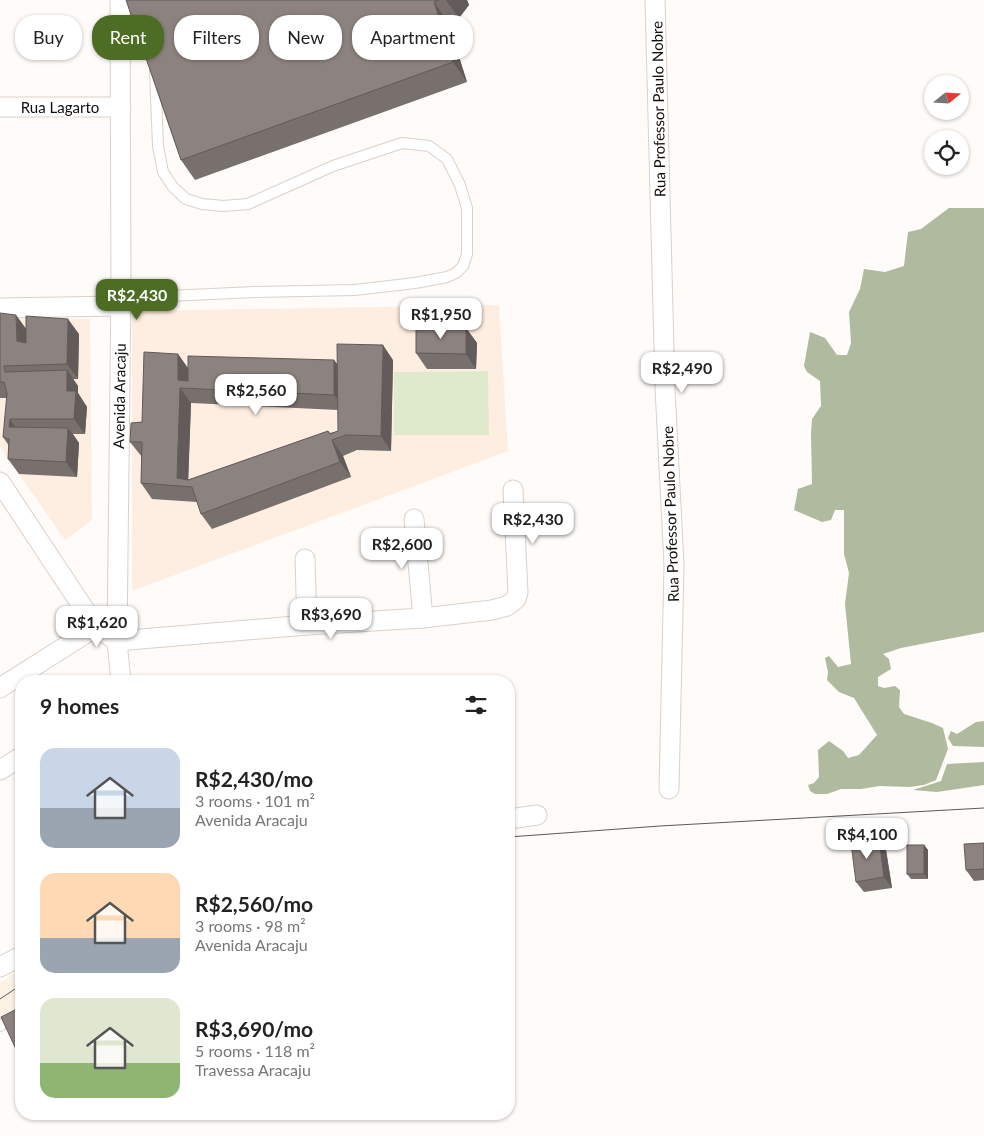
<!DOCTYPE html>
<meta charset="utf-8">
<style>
:root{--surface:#fff;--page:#f6f6f6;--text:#222;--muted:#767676;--accent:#4c6d23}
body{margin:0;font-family:Lato,sans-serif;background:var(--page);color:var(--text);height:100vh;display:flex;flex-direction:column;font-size:19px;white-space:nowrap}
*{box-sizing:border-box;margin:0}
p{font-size:16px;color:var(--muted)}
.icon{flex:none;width:28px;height:28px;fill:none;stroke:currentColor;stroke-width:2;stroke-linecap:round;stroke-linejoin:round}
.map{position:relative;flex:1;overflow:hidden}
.drawer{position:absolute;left:15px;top:675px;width:500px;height:445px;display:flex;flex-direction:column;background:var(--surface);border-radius:20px;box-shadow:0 1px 4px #0004}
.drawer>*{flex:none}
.hud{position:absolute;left:15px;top:15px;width:500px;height:45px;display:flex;gap:10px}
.needle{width:32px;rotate:72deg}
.tools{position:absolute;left:924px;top:75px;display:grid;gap:10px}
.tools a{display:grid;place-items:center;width:45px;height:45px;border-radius:50%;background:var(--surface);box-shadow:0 1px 4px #0004;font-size:25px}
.price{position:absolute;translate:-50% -42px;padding:0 11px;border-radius:10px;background:#fff;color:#222;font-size:16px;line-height:32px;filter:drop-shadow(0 1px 2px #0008)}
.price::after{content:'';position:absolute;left:50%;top:30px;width:15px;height:11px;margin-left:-8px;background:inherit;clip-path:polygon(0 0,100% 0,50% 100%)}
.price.selected{background:var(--accent);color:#fff}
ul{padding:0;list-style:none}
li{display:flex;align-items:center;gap:15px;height:125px;padding:0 25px}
li span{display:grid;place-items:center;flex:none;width:140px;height:100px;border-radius:15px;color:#555}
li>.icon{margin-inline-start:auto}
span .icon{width:60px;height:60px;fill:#fffc;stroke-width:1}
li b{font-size:21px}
h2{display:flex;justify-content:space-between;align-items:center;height:60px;padding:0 25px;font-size:21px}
.pill{padding:0 18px;border-radius:20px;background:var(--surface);box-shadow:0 1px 4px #0004;font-size:18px;line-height:45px}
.pill.selected{background:var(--accent);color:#fff}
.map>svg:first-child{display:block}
.built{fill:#fdf1e6}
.education{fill:#feeee2}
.green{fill:#dfeacd}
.forest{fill:#b0ba9e}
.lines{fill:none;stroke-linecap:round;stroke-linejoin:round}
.lane-casing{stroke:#dad1ca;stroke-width:12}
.street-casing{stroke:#dad1ca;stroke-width:21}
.lane{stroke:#fff;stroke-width:10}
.street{stroke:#fff;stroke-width:19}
.tram{stroke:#5d5a57;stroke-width:1}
.wall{fill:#78706d;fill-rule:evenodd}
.shaded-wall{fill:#625b59}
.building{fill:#8c827f;stroke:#625b59}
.labels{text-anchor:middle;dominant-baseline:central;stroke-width:4;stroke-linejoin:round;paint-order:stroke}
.street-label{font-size:15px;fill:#100e0b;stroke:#fff}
</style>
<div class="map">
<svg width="984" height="1136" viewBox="0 0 984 1136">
<rect width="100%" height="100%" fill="#fefbf8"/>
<polygon class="built" points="21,969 21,1005 0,1018 0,983"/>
<g class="education">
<polygon points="499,305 508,451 132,591 132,311"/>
<polygon points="0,319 90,319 92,520 65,540 4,453 0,445"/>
</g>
<polygon class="green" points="488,371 489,435 394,435 394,372"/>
<g class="forest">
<polygon points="949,208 984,208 984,632 901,648 883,654 889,659 891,669 878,677 878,686 884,688 895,686 900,690 899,707 904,714 932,723 943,728 948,749 936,780 924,785 909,787 880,786 861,789 841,789 827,794 815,794 810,791 808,785 814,783 819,777 818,750 829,741 843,751 848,758 859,755 877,735 854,698 839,692 827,680 828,672 825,658 829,656 838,667 851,664 845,604 849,573 844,554 844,510 835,510 831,520 822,522 794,510 798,489 812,484 811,433 812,419 821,406 820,381 807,372 804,366 810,332 825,338 837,355 847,355 851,343 849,312 860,289 864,269 885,272 904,266 908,232 921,229"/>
<polygon points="984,721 984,747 953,746 948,738 951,731 957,734 976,722"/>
<polygon points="984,762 984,785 937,792 913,790 941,781 947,764"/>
</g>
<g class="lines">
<defs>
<g id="lane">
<polyline points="121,289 146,297 255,292 355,290 415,283 447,277 456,273 463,266 467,254 467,208 460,185 447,159 429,146 402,143 333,166 248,204 223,206 202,204 186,199 173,187 163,172 158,146 155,71"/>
<polyline points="0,1026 21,1012"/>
</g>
<g id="street">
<polyline points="120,0 121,289 117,641 121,681"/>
<polyline points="655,0 665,388 674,565 669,789"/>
<polyline points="0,107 121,107"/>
<polyline points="0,308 120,306"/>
<polyline points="0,482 96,627 117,641"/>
<polyline points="414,519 423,618"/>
<polyline points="305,559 307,625"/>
<polyline points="117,641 307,625 423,618 492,610 507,606 516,599 518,592 513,490"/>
<polyline points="0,688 96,627"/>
<polyline points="0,770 21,757"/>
<polyline points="509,819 537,815"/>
<polyline points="0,967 21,956"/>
</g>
</defs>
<use href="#lane" class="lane-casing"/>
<use href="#street" class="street-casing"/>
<use href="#lane" class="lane"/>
<use href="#street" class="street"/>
<g class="tram">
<polyline points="509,837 660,826 984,808"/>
<polyline points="0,999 21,985"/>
</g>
</g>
<g class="wall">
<polygon points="126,0 467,0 469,5 459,18 448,22 467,82 195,180 181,160"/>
<polygon points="0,313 26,329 79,334 78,379 73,379 78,386 78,393 87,407 85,434 73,434 79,443 77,477 19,474 8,459 9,446 3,437 7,398 0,398"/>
<polygon points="466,328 477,343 476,369 427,369 416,353"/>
<path d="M 178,354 L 188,368 L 334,360 L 338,365 L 393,360 L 391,451 L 357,450 L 343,456 L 351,477 L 212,529 L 201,514 L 197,502 L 152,499 L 141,483 L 142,457 L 130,442 L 142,422 ZM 191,403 L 338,410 L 338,431 L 330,433 L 328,431 L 188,480 Z"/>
<polygon points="879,839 886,850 892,888 864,892 856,882"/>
<polygon points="984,843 984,880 974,881 966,870"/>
<polygon points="924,845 928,850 928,879 911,879 907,874"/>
</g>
<g class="shaded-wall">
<polygon points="446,0 467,0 469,5 459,18"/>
<polygon points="434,2 448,22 467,82 453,62"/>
<polygon points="16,315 27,330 28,356 17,341"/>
<polygon points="68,319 79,334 78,379 67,364"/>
<polygon points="466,328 477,343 476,369 466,354"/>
<polygon points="383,345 393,360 391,451 381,436"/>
<polygon points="178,354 189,370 189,388 178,380"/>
<polygon points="334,360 345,376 345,410 334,395"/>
<polygon points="67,370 78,386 78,393 87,407 85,434 74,419 67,391"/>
<polygon points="180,388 191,403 188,487 177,478"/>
<polygon points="10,419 20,434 9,427"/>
<polygon points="68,428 79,443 77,477 66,462"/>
<polygon points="332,440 343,456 351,477 340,462"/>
<polygon points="879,839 886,850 892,888 884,877"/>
<polygon points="924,845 928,850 928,879 924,874"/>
</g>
<g class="building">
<polygon points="126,0 439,0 434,2 453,62 181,160"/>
<polygon points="0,313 16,315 17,341 26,343 26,316 68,319 67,364 4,366 5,372 67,370 67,391 76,391 74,419 10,419 9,427 68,428 66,462 8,459 9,439 3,437 7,393 4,382 0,382"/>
<polygon points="416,327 466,328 466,354 416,353"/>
<polygon points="337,344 383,345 381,436 346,435 332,440 340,462 201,514 192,487 141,483 142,442 130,442 131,423 142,422 144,352 178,354 178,380 188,381 188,356 334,360 334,395 180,388 177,478 188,480 328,431 330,434 338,431"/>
<polygon points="879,839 884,877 856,882 851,843"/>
<polygon points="984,843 984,869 966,870 964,844"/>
<rect x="907" y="845" width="17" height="29"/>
<polygon points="21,1007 21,1060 1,1017"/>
</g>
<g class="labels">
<g class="street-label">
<text x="60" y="107">Rua Lagarto</text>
<text transform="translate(658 109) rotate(-91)">Rua Professor Paulo Nobre</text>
<text transform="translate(119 396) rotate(-89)">Avenida Aracaju</text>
<text transform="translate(670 514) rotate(-92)">Rua Professor Paulo Nobre</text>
</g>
</g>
</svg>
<div class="tools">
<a><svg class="needle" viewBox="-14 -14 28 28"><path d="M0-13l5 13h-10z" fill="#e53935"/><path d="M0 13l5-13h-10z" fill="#767676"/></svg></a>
<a><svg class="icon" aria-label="locate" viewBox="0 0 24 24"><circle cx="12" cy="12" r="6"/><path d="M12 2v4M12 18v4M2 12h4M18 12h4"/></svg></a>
</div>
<b class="price selected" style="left:137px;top:321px">R$2,430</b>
<b class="price" style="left:441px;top:340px">R$1,950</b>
<b class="price" style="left:682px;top:394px">R$2,490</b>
<b class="price" style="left:256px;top:416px">R$2,560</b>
<b class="price" style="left:533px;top:545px">R$2,430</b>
<b class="price" style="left:402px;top:570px">R$2,600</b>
<b class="price" style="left:331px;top:640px">R$3,690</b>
<b class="price" style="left:97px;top:648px">R$1,620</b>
<b class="price" style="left:867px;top:860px">R$4,100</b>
<div class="hud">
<a class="pill">Buy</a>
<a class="pill selected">Rent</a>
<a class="pill">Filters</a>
<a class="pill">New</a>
<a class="pill">Apartment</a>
</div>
<section class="drawer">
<h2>9 homes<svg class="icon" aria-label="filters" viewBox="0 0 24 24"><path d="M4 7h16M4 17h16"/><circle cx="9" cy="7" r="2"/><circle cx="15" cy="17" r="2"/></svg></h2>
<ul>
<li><span style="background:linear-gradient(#c9d6e8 60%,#9aa5b1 0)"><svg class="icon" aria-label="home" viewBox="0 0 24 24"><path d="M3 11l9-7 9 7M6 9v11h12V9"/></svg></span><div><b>R$2,430/mo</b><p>3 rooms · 101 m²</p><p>Avenida Aracaju</p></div></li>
<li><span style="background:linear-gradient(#ffd9b3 65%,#9aa5b1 0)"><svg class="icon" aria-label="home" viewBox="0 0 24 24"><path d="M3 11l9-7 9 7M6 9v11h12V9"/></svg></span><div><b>R$2,560/mo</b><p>3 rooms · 98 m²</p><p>Avenida Aracaju</p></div></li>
<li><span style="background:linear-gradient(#dfe7d0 65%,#8fb573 0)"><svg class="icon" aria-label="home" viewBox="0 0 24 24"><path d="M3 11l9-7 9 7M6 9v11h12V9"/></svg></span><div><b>R$3,690/mo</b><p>5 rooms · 118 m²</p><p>Travessa Aracaju</p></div></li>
</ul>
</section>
</div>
